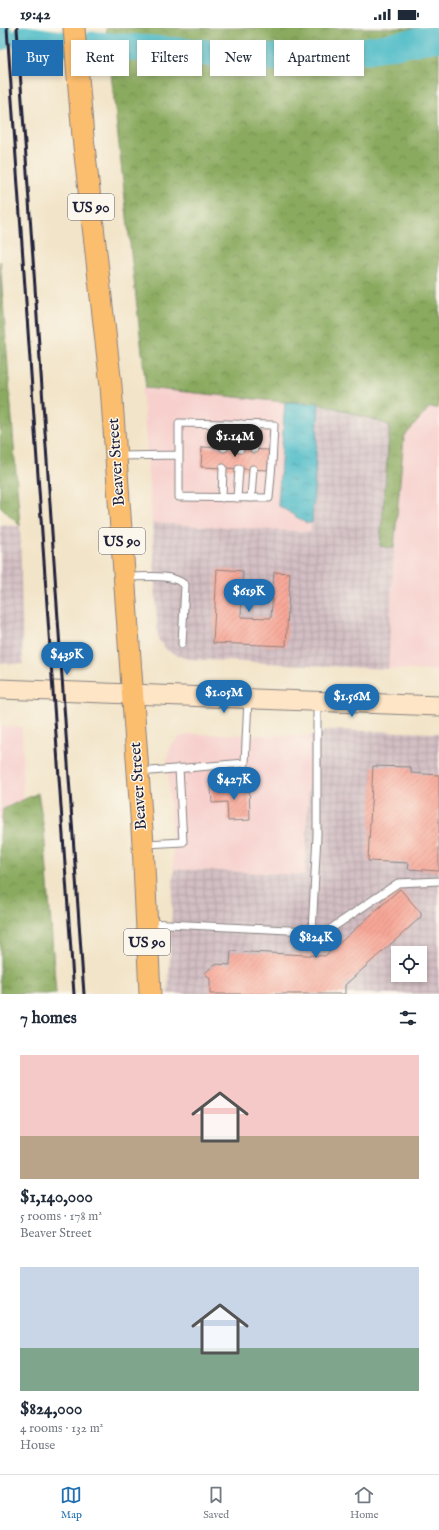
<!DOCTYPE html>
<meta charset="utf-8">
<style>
:root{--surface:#fff;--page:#f2f2f3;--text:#1f2937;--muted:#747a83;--line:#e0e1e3;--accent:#1f6fb2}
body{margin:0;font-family:"IM FELL English",serif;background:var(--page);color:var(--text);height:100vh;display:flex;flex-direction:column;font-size:15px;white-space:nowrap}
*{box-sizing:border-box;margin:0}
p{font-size:13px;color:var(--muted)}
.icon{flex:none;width:22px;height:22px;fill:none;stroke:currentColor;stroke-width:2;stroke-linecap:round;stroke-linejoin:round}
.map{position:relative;height:966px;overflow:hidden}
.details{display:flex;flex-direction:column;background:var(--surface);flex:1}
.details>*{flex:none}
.banner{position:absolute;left:12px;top:12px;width:415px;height:36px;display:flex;gap:8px}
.fabs{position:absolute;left:391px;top:918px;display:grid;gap:8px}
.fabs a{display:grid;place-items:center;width:36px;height:36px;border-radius:0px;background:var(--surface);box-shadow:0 2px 6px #0003;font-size:20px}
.price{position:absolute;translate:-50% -34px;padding:0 9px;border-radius:14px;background:var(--accent);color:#fff;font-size:13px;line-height:26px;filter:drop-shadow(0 1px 2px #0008)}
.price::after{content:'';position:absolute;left:50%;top:24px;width:12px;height:9px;margin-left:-6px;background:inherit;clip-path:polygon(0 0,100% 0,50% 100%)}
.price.on{background:#222;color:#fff}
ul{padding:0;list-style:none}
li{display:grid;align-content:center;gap:8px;height:212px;padding:0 20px}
li span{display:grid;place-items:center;height:124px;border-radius:0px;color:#555}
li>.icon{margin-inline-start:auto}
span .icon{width:72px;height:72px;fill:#fffc;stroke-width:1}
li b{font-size:17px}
h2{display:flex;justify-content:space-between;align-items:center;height:48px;padding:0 20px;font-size:17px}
.pill{padding:0 14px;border-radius:0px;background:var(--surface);box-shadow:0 2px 6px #0003;font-size:14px;line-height:36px}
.pill.on{background:var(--accent);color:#fff}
.status{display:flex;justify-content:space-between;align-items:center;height:28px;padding:0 20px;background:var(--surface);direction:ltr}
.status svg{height:11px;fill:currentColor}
.dock{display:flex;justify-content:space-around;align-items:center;height:56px;border-top:1px solid var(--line);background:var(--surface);font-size:11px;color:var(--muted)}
.dock a{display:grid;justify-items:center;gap:2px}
.dock .on{color:var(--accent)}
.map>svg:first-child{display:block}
.built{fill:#f7d0cd}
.industrial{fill:url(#industrial-grid);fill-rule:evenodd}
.forest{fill:url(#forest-crowns);stroke:#56664c}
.water{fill:url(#water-ripples);stroke:#386f82}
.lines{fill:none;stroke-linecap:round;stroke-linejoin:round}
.river{stroke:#4fbcc8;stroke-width:27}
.building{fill:url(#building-hatch)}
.service-casing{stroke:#8a8382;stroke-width:9}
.secondary-casing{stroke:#8a8382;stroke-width:21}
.primary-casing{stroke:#8a8382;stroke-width:23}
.service{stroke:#fff;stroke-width:7}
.secondary{stroke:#fde5c5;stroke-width:19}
.primary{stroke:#fbbd6e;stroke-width:21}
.rail{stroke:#22223b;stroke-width:3}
.labels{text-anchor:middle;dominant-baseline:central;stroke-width:3;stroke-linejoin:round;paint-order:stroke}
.shield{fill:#fbf7ec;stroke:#636270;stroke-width:1}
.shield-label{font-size:15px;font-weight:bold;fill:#22223b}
.street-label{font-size:16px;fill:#22223b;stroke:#fbf7ec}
</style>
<div class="status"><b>19:42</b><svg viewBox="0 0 49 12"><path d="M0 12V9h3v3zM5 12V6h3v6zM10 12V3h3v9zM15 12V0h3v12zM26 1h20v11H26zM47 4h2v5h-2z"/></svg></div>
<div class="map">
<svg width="439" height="966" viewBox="0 0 439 966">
<defs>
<pattern id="industrial-grid" width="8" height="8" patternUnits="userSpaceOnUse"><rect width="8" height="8" fill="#d2bec3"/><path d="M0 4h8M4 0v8" fill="none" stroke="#b4a3a8"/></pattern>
<pattern id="forest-crowns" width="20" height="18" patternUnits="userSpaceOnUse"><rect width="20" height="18" fill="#8aaa5e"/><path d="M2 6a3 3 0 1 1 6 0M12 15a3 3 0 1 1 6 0" fill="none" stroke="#708a4f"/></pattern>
<pattern id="water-ripples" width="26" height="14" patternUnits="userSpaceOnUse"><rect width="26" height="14" fill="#4fbcc8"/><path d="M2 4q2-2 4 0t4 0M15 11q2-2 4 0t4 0" fill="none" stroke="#4198a4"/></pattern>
<pattern id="building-hatch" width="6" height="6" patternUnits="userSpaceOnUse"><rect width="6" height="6" fill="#f7a696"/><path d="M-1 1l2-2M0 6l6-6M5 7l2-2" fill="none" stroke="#d38f82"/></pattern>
</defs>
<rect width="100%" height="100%" fill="#fbf7ec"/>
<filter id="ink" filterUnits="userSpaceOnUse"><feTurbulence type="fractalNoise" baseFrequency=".025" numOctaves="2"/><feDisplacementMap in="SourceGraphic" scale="8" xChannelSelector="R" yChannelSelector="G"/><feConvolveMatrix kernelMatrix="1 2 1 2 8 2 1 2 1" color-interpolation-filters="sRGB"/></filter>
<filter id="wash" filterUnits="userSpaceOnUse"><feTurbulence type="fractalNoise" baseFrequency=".012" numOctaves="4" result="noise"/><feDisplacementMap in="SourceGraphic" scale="16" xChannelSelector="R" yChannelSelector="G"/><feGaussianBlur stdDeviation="0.9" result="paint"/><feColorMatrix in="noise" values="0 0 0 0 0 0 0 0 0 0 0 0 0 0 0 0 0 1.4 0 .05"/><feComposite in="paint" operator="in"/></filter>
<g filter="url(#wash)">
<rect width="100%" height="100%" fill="#f2e4c8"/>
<g class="built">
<polygon points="146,360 285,374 278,477 306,495 312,495 311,504 152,495 142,361"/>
<polygon points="429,380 439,380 439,643 388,641 394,521 404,409"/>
<polygon points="0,698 22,699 23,772 3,781 0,808"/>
<polygon points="193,706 311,708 305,847 174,841 167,731 171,718 181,708"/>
</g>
<g class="industrial">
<polygon points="319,375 390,397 380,517 394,521 388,641 187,631 168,623 158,611 152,495 311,504"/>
<polygon points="0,497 20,498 23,636 0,635"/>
<path d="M 328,702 L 439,705 L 439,966 L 168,966 L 174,841 L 305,847 L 311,708 ZM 398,925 L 420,925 L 420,947 L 398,947 Z"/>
</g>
<g class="forest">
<polygon points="106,0 439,0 439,380 429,380 404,409 394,521 380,518 390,397 319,375 285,374 146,360"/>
<polygon points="0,233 20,498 0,478"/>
<polygon points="38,765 44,802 56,966 0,966 0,808 3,781"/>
</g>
<polygon class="water" points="285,374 319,375 312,495 306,495 278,477"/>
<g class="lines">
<g class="river">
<polyline points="0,9 0,8"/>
<polyline points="24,11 60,16"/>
<polyline points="94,17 308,32 439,10"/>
</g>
</g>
<g id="blocks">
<g class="building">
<polygon points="202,419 269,422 268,442 201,439"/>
<polygon points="217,541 243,543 241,589 271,590 274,544 290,545 286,618 213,615"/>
<polygon points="373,738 411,739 411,745 439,747 439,843 408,841 409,835 368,833"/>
<polygon points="249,757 250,792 228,793 227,774 212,775 211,758"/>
<polygon points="400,861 421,885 421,889 345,957 345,966 210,966 210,951 205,945 215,936 230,937 231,923 325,928"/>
</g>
</g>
</g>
<g filter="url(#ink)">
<use href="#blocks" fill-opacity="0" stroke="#8a8382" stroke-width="1"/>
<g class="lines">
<defs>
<g id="service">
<polyline points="224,420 226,396"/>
<polyline points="240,421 241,396"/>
<polyline points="254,421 256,397"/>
<polyline points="118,428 179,427 179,469 269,470 272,436 274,397 179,395 179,427"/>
<polyline points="222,470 223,440"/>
<polyline points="237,470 239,441"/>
<polyline points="251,470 253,441"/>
<path d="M 127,549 C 144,549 173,545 185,557 L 182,616"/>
<polyline points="139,744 245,735 248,671"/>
<polyline points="146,816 183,814 179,740"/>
<polyline points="149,895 326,904 398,855 439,853"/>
<polyline points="312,904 317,807 317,674"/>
</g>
<polyline id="secondary" points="0,661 439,678"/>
<polyline id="primary" points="74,0 83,109 111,358 143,816 150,966"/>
</defs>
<use href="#service" class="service-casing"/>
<use href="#secondary" class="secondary-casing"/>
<use href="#primary" class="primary-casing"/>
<use href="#service" class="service"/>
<use href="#secondary" class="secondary"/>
<use href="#primary" class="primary"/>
<g class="rail">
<polyline points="7,0 74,966"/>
<polyline points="17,0 84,966"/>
</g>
</g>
</g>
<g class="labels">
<g class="shield">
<rect x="68" y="166" width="46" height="26" rx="3"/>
<rect x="99" y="500" width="46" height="26" rx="3"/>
<rect x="124" y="901" width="46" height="26" rx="3"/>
</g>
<g class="shield-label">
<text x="91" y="179">US 90</text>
<text x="122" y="513">US 90</text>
<text x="147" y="914">US 90</text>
</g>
<g class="street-label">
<text transform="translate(117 434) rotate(-94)">Beaver Street</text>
<text transform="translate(139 758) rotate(-94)">Beaver Street</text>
</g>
</g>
</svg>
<div class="fabs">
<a><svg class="icon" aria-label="locate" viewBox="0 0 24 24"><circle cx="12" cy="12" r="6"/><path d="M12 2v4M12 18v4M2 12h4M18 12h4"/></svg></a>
</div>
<b class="price on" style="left:235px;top:430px">$1.14M</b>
<b class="price" style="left:249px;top:585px">$619K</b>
<b class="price" style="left:67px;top:648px">$439K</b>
<b class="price" style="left:224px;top:686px">$1.05M</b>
<b class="price" style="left:352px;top:690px">$1.56M</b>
<b class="price" style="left:234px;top:773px">$427K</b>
<b class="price" style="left:316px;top:931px">$824K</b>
<div class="banner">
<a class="pill on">Buy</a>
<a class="pill">Rent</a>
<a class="pill">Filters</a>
<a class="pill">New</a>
<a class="pill">Apartment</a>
</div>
</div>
<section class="details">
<h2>7 homes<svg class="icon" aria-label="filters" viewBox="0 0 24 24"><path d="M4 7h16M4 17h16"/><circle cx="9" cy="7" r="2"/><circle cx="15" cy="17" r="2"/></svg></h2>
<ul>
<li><span style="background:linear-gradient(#f6c9c9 65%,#b9a48a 0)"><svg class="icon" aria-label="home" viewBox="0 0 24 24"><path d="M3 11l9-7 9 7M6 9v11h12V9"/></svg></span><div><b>$1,140,000</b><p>5 rooms · 178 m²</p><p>Beaver Street</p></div></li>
<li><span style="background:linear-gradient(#c9d6e8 65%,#7fa58c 0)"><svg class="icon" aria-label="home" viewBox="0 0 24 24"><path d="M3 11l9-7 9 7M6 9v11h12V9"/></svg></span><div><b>$824,000</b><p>4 rooms · 132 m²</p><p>House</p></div></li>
</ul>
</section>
<nav class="dock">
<a class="on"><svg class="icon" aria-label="map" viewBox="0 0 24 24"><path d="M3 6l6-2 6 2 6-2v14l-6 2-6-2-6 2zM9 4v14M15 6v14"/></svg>Map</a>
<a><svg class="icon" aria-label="saved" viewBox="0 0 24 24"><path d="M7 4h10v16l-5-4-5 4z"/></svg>Saved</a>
<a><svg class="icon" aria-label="home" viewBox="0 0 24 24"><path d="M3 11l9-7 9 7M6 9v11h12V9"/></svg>Home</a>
</nav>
